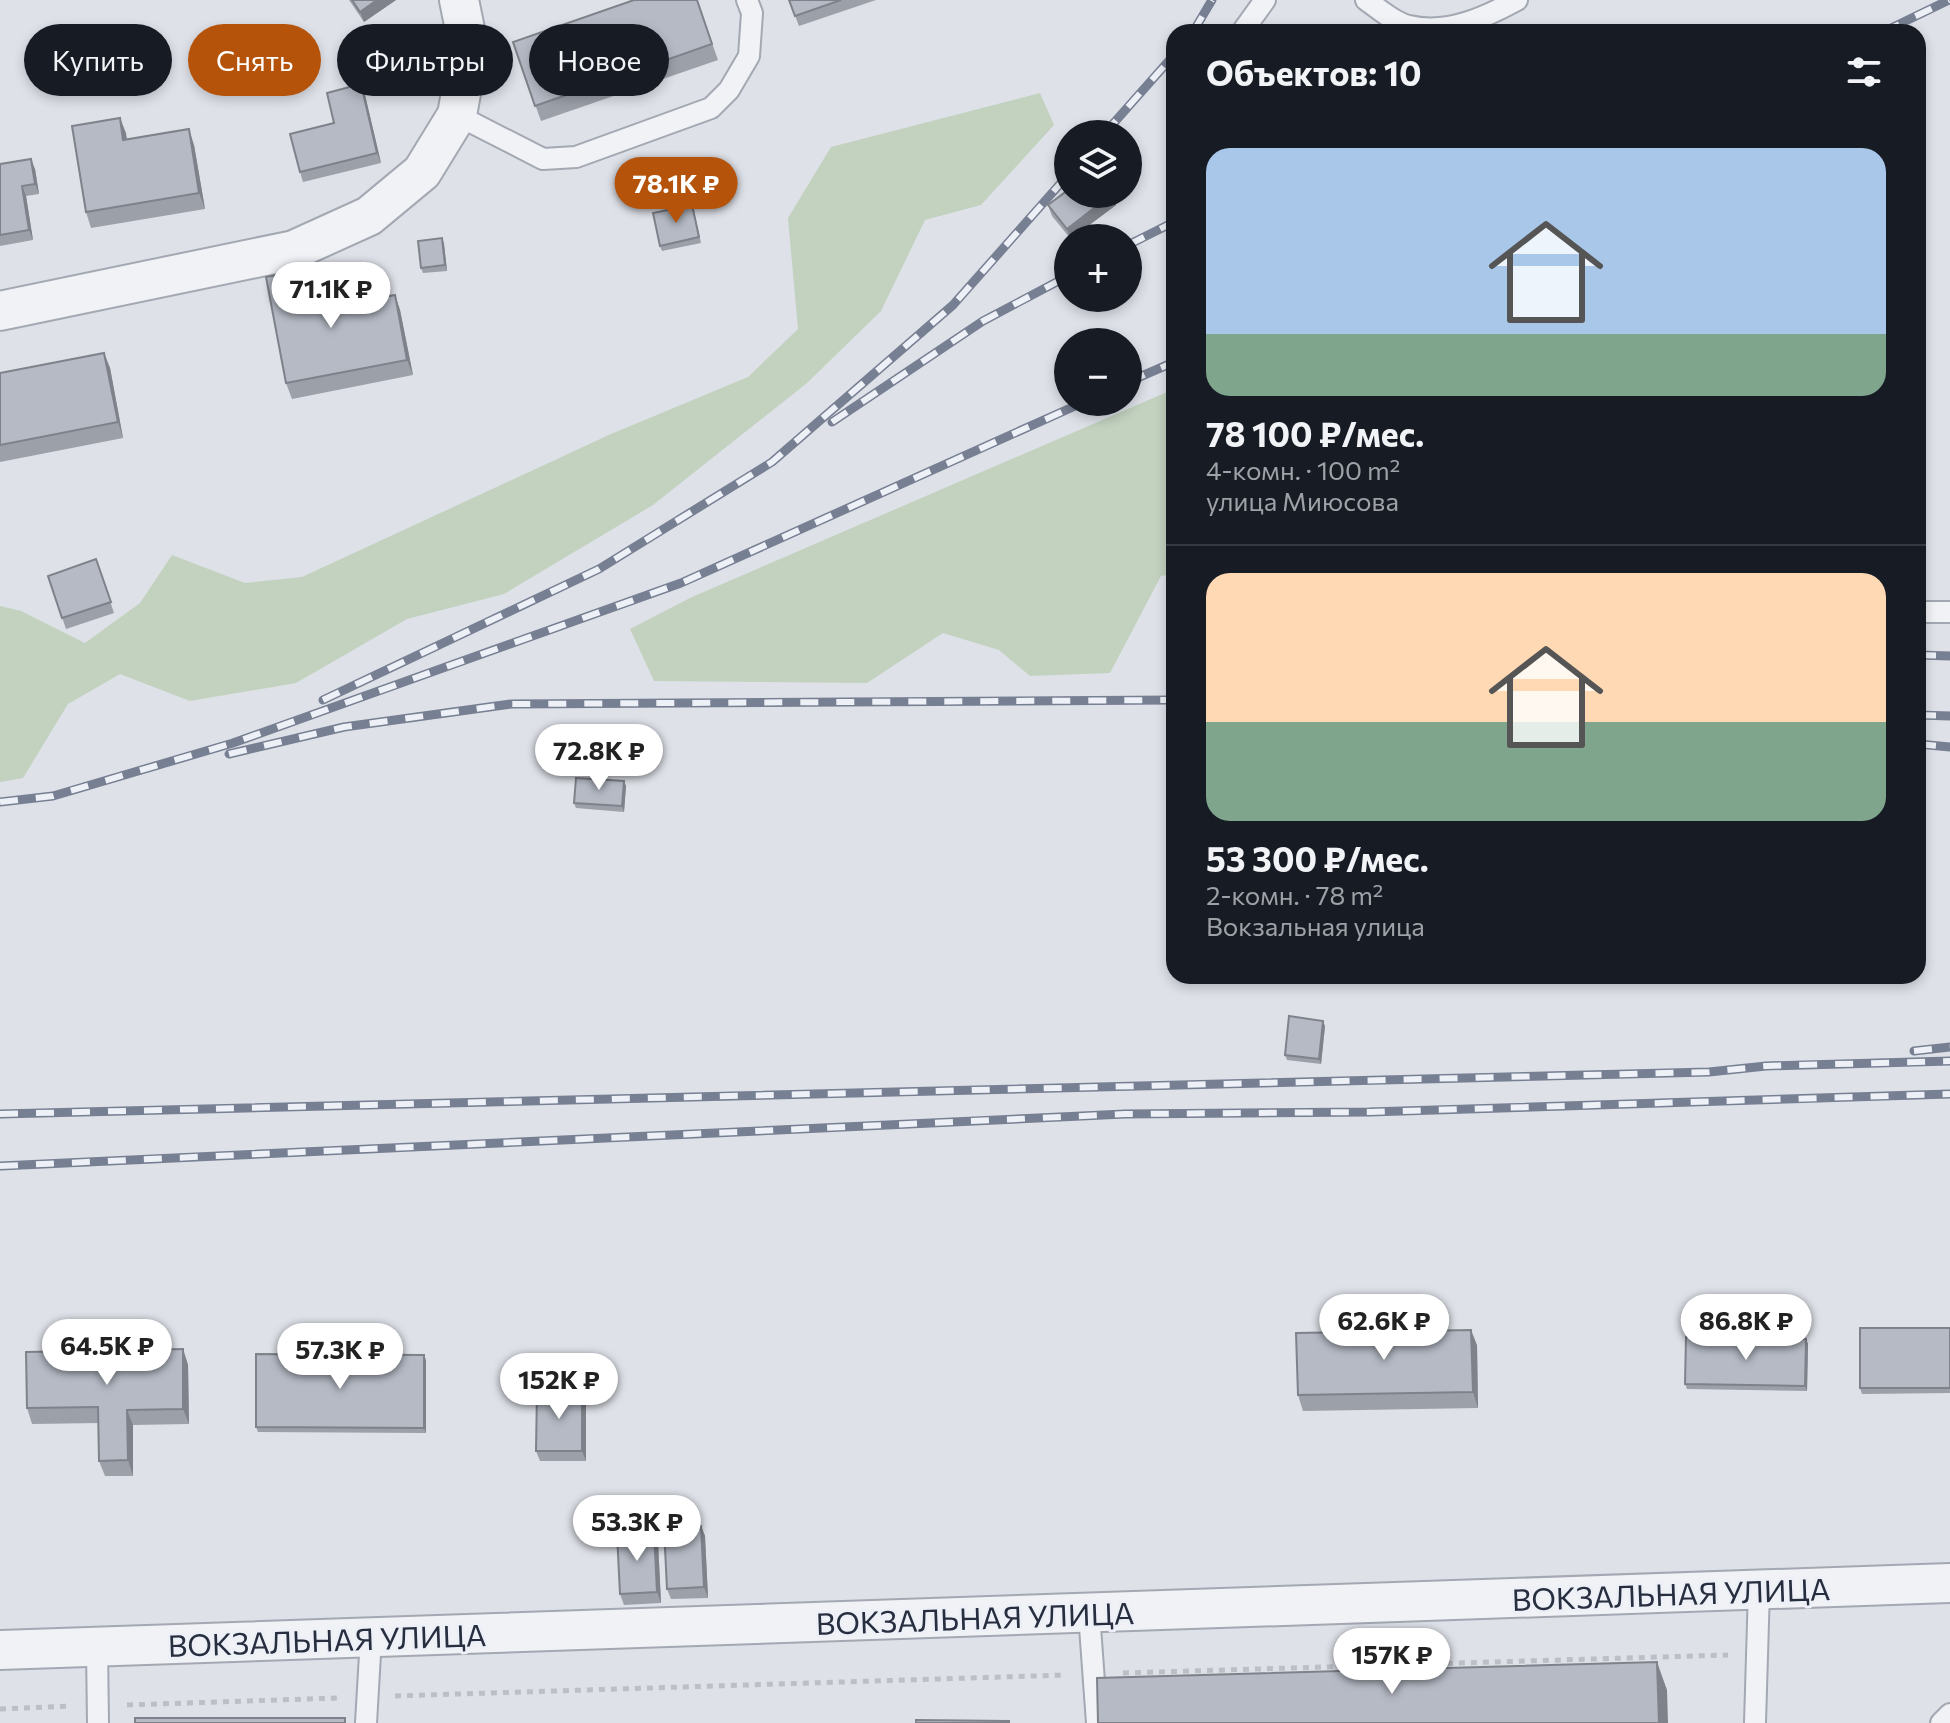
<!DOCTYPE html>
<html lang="ru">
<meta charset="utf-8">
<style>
:root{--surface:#171b24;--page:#20242c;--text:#f1f3f6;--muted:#9ea1a6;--line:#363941;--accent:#b45309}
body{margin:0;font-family:Commissioner,sans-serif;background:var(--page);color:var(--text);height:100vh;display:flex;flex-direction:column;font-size:30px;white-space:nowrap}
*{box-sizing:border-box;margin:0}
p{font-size:26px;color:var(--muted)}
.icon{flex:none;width:44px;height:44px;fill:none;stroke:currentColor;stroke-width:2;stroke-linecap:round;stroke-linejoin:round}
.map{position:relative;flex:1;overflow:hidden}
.sheet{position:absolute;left:1166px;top:24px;width:760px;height:960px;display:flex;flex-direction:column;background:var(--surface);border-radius:24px;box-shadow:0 4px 12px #0003}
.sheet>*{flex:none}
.banner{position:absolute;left:24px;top:24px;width:760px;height:72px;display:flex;gap:16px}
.buttons{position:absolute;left:1054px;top:120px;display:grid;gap:16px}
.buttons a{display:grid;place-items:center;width:88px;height:88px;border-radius:50%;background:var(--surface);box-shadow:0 4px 12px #0003;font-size:40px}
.price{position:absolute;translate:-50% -68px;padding:0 18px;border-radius:28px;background:#fff;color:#222;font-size:26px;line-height:52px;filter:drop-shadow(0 2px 4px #0008)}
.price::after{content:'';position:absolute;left:50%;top:48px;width:24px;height:18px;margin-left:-12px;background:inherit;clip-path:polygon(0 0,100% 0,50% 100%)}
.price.active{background:var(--accent);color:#fff}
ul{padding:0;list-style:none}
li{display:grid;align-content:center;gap:16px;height:424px;padding:0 40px}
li+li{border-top:2px solid var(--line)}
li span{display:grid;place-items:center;height:248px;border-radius:24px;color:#555}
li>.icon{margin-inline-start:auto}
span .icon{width:144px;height:144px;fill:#fffc;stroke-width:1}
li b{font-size:34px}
h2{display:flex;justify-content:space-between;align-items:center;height:96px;padding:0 40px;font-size:34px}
.pill{padding:0 28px;border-radius:36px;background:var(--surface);box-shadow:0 4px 12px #0003;font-size:28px;line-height:72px}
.pill.active{background:var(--accent);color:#fff}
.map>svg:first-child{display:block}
.green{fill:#c2d2bf}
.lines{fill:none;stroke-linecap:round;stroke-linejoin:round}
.service-casing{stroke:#a3a8b2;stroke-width:24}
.minor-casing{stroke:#a3a8b2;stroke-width:42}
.path{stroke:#bcbfc6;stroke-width:5;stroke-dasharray:6 6;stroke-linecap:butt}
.service{stroke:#f1f2f6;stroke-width:20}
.minor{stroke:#f1f2f6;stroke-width:38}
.rail-casing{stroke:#777f92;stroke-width:9}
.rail{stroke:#edf0f6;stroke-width:6;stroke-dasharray:18;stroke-linecap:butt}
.wall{fill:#9ca0a9}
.shaded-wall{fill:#7f828a}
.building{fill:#b5bac5;stroke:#7f828a;stroke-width:2}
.labels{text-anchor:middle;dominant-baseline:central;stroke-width:6;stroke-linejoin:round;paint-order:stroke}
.street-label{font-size:30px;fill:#272e3f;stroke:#edf0f6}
</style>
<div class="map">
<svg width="1950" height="1723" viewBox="0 0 1950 1723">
<rect width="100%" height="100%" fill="#dee1e8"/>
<g class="green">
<polygon points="1040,93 1054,125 981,205 925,220 881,311 807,383 653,505 504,594 407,619 296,683 190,701 120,674 68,704 23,778 0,782 0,606 21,611 85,643 140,603 172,555 245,583 302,577 611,434 748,377 798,329 788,218 831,147"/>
<polygon points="1174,389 1174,574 1161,576 1110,673 1030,676 999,650 943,633 867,683 654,681 630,629 692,597"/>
</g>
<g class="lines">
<defs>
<g id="service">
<path d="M 1366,0 C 1378,8 1394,23 1409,26 C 1447,35 1484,18 1517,0"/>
<polyline points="1242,32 1265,0"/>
<polyline points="457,115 543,159 576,157 711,108 729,90 749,56 752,13 747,0"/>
<polyline points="1918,612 1950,612"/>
<polyline points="1089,1613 1097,1723"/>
<polyline points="97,1647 98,1723"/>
<polyline points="366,1723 371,1637"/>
<polyline points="1755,1723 1759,1589"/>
<polyline points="1941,1723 1950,1714"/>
</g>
<g id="minor">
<polyline points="0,311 294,250 369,216 422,172 457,115 469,49 459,0"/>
<polyline points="0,1650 1950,1583"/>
</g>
</defs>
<use href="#service" class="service-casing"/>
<use href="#minor" class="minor-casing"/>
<g class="path">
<polyline points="1123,1673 1728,1655"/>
<polyline points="395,1696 1065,1675"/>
<polyline points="127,1705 337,1698"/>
<polyline points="0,1709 69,1706"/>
</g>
<use href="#service" class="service"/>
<use href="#minor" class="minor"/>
<defs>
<g id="rail">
<polyline points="1193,32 1212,0"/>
<polyline points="1883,32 1949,0"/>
<polyline points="1104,134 1174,55"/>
<polyline points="1128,245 1174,222"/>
<polyline points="1128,382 1174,362"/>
<polyline points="832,422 983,321 1068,276"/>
<polyline points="1918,655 1950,656"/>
<polyline points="323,700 599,569 772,462 953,305 1068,175"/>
<polyline points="1918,715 1950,716"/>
<polyline points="1918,744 1950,747"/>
<polyline points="229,754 344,727 511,704 1174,700"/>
<polyline points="0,802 53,796 233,743 681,583 1084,402"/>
<polyline points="1914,1051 1950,1047"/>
<polyline points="0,1114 1709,1072 1766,1066 1950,1061"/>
<polyline points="0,1166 1125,1114 1369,1112 1950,1094"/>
</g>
</defs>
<use href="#rail" class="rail-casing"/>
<use href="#rail" class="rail"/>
</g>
<g class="wall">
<polygon points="349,0 396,0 364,22"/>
<polygon points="697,0 718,60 541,121 513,42"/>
<polygon points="789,0 876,0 799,26"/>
<polygon points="361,84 365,95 381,163 303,182 300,172"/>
<polygon points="120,118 127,139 194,145 205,209 91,228 86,212"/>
<polygon points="0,164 35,169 39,194 26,196 33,240 0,246"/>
<polygon points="1048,205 1116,205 1072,238 1070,238 1052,216"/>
<polygon points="694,210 701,243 662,251 660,246"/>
<polygon points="442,238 444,244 447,271 423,273 421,268"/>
<polygon points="317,284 322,309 395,295 400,310 413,375 292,399 286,383"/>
<polygon points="104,353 110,368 123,438 0,462 0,373"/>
<polygon points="96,559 114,613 66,629 48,576"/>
<polygon points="626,786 624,812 576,808 574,803"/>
<polygon points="1325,1026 1321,1064 1287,1060 1285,1055"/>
<polygon points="1950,1328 1950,1393 1862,1394 1860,1388"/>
<polygon points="1806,1339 1808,1344 1807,1391 1687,1389 1685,1384"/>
<polygon points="1477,1345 1478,1408 1303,1411 1298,1395"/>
<polygon points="183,1349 188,1365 189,1424 133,1425 133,1476 105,1476 99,1461 99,1423 32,1424 27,1408"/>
<polygon points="426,1360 426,1433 258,1432 256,1427"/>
<polygon points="582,1392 586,1402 586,1461 540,1461 536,1451"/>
<polygon points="701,1526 705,1536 708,1598 671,1599 667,1589"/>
<polygon points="654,1532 658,1542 661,1603 624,1605 620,1594"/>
</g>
<g class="shaded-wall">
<polygon points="377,0 396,0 364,22 360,12"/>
<polygon points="361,84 365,95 381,163 377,153"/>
<polygon points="120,118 126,133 129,155 123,140"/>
<polygon points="189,129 194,145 205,209 199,193"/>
<polygon points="31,159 35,169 39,194 35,184"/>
<polygon points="22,186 26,196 33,240 29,230"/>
<polygon points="1112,194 1116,205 1072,238 1070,238 1067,229"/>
<polygon points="442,238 444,244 447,271 445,265"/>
<polygon points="311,269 317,284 325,325 319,309"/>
<polygon points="395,295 400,310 413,375 407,360"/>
<polygon points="104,353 110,368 123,438 118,422"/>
<polygon points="624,781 626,786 624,812 622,806"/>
<polygon points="1323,1021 1325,1026 1321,1064 1319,1059"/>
<polygon points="1471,1330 1477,1345 1478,1408 1473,1392"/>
<polygon points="1806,1339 1808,1344 1807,1391 1805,1386"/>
<polygon points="183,1349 188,1365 189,1424 183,1409"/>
<polygon points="424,1355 426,1360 426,1433 424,1428"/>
<polygon points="582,1392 586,1402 586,1461 582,1451"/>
<polygon points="127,1410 133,1425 133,1476 128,1460"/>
<polygon points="701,1526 705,1536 708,1598 704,1587"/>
<polygon points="654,1532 658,1542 661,1603 657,1592"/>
<polygon points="1657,1662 1667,1690 1668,1723 1659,1723"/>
</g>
<g class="building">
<polygon points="352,0 377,0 360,12"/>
<polygon points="634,0 697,0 712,44 535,106 513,42"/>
<polygon points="789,0 841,0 795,16"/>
<polygon points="361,84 377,153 300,172 290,134 334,123 327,93"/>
<polygon points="120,118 123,140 189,129 199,193 86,212 72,126"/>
<polygon points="31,159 35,184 22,186 29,230 0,235 0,164"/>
<polygon points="1068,190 1068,194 1112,194 1067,229 1048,205"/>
<polygon points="692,205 699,237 660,246 653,213"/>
<polygon points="442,238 445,265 421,268 418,241"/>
<polygon points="311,269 319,309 395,295 407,360 286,383 266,277"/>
<polygon points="104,353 118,422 0,445 0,373"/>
<polygon points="96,559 111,602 62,618 48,576"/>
<polygon points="576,778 624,781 622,806 574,803"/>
<polygon points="1289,1016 1323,1021 1319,1059 1285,1055"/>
<rect x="1860" y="1328" width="90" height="60"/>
<polygon points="1471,1330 1473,1392 1298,1395 1296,1333"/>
<polygon points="1686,1337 1806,1339 1805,1386 1685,1384"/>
<polygon points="183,1349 183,1409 127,1410 128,1460 99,1461 98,1407 27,1408 26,1352"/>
<polygon points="256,1354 424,1355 424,1428 256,1427"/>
<polygon points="537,1391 582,1392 582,1451 536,1451"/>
<polygon points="701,1526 704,1587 667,1589 664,1528"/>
<polygon points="654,1532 657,1592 620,1594 617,1534"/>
<polygon points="1657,1662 1659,1723 1098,1723 1097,1678"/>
<rect x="135" y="1718" width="210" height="5"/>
<polygon points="916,1720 1009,1721 1009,1723 916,1723"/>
</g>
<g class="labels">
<g class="street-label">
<text transform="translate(1671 1593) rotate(-2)">ВОКЗАЛЬНАЯ УЛИЦА</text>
<text transform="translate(975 1617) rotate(-2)">ВОКЗАЛЬНАЯ УЛИЦА</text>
<text transform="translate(327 1639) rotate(-2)">ВОКЗАЛЬНАЯ УЛИЦА</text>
</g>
</g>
</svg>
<div class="buttons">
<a><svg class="icon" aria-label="layers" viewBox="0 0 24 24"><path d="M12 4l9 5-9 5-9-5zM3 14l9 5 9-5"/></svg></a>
<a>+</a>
<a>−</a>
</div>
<b class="price active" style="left:676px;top:225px">78.1K ₽</b>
<b class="price" style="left:331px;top:330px">71.1K ₽</b>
<b class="price" style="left:599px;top:792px">72.8K ₽</b>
<b class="price" style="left:1384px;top:1362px">62.6K ₽</b>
<b class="price" style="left:1746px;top:1362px">86.8K ₽</b>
<b class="price" style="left:107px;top:1387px">64.5K ₽</b>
<b class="price" style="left:340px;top:1391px">57.3K ₽</b>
<b class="price" style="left:559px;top:1421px">152K ₽</b>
<b class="price" style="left:637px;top:1563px">53.3K ₽</b>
<b class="price" style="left:1392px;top:1696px">157K ₽</b>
<div class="banner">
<a class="pill">Купить</a>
<a class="pill active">Снять</a>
<a class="pill">Фильтры</a>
<a class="pill">Новое</a>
</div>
<section class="sheet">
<h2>Объектов: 10<svg class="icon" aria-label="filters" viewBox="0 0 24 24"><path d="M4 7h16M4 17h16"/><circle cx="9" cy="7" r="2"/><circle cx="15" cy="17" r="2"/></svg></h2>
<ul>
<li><span style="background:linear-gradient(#a9c7e8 75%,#7fa58c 0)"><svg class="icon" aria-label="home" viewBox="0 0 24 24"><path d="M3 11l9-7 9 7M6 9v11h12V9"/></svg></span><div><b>78 100 ₽/мес.</b><p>4-комн. · 100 m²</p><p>улица Миюсова</p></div></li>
<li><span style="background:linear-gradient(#ffd9b3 60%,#7fa58c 0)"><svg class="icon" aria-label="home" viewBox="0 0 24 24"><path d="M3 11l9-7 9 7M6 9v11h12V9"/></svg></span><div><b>53 300 ₽/мес.</b><p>2-комн. · 78 m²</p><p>Вокзальная улица</p></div></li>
</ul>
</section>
</div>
